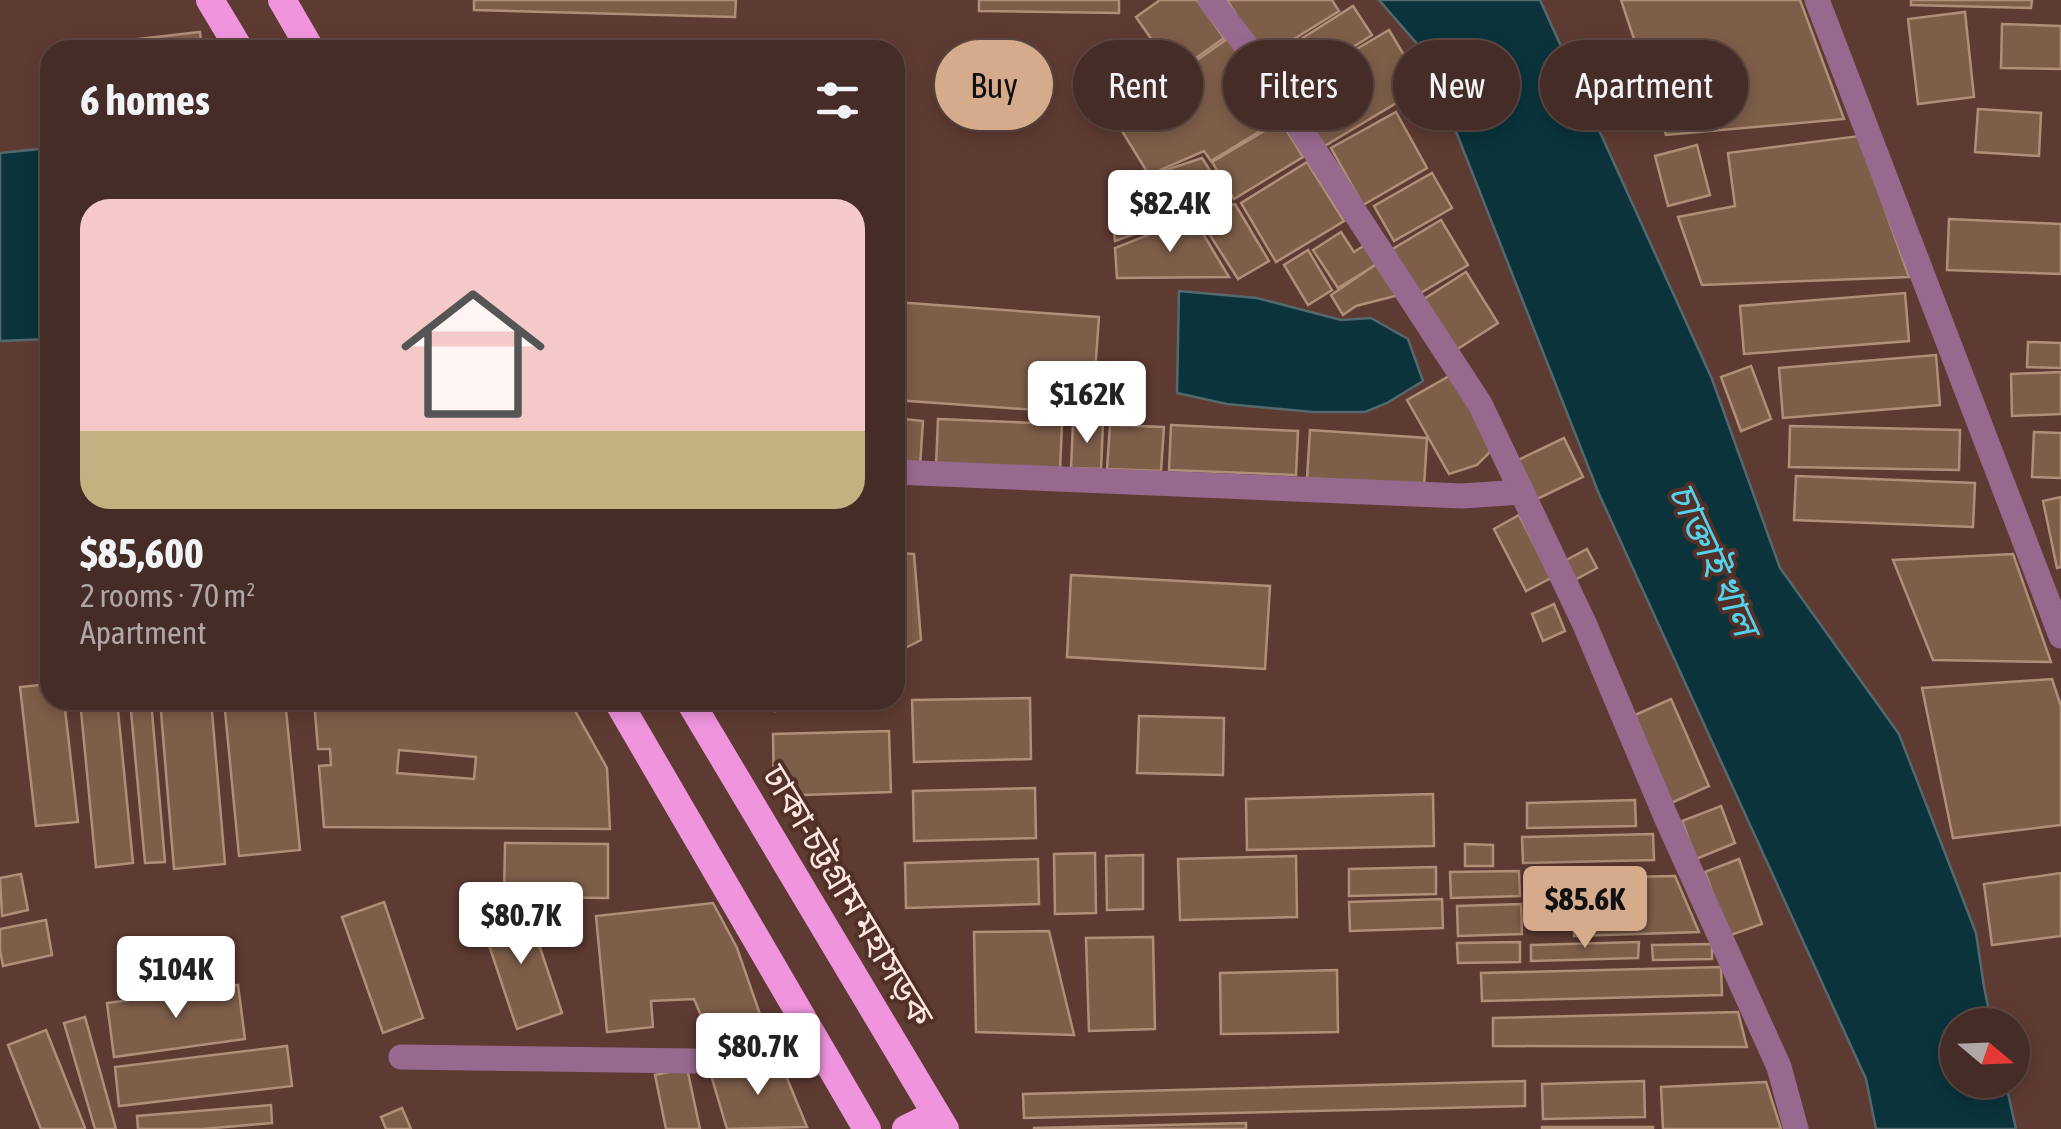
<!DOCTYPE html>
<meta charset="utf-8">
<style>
:root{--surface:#462c26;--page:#4d342e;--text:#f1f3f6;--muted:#b0a7a7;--line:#5e4843;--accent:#d6ab8b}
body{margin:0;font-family:"Asap Condensed","Noto Sans Bengali",sans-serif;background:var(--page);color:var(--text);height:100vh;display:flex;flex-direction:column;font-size:38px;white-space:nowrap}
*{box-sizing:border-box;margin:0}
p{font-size:32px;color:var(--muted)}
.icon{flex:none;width:55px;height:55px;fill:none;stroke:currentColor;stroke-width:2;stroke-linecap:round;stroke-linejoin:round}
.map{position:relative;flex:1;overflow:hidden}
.drawer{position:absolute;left:40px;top:40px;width:865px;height:670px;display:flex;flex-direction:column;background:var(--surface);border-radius:30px;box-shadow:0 5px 15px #0003,0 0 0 2px var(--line)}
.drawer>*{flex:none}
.hud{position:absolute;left:935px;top:40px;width:950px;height:90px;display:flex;gap:20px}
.needle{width:65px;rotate:109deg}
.controls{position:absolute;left:1940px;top:1008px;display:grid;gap:20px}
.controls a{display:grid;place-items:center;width:90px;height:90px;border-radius:50%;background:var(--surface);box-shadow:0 5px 15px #0003,0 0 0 2px var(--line);font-size:50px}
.price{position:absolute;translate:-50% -85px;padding:0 22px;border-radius:10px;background:#fff;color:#222;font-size:32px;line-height:65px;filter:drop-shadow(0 2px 5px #0008)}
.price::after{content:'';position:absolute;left:50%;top:60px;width:30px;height:22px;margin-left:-15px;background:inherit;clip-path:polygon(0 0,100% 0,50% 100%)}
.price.current{background:var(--accent);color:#111}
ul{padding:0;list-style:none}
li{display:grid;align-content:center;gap:20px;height:530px;padding:0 40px}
li span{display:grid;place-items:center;height:310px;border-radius:30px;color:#555}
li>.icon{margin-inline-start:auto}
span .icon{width:180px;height:180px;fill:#fffc;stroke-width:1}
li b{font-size:42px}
h2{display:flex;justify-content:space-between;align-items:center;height:120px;padding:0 40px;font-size:42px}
.pill{padding:0 35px;border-radius:45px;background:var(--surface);box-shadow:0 5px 15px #0003,0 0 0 2px var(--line);font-size:35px;line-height:90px}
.pill.current{background:var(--accent);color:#111}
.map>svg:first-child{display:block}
.water{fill:#0a333b;stroke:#53696d;stroke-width:2.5}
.building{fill:#7d5e49;stroke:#b08e78;stroke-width:2.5;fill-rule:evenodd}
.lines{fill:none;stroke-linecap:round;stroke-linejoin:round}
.minor{stroke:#98698e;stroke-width:25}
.trunk{stroke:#f094de;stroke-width:28}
.labels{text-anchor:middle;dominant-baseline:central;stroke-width:8;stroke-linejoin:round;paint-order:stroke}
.street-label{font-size:35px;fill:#fee7e1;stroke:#523028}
.water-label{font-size:38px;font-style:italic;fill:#54d2ec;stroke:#523028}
</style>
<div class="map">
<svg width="2061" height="1129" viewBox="0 0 2061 1129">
<rect width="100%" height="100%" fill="#5e3b32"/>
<g class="water">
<polygon points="1379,0 1540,0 1712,379 1780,568 1899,734 1976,933 1984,987 1992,1025 1958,1025 1958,1080 2005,1080 2016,1129 1876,1129 1866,1079 1599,494 1425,53"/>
<polygon points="50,148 50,339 0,341 0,153"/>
<polygon points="1179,291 1257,298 1341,320 1371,318 1408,339 1423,381 1387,403 1365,412 1313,412 1227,404 1177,393"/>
</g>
<g class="building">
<polygon points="474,0 736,0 735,17 474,10"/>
<polygon points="979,0 1119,0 1119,13 979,11"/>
<polygon points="1160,0 1197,0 1224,38 1175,73 1136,17"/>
<polygon points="1227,0 1332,0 1339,11 1263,58"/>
<polygon points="1621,0 1800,0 1844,119 1666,135"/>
<polygon points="1911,0 2032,0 2031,8 1911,5"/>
<polygon points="1353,6 1372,35 1291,86 1273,57"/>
<polygon points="1965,12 1974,97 1918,104 1908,19"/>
<polygon points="2002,24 2061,26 2061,69 2001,68"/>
<polygon points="1389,30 1423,87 1318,150 1284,92"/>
<polygon points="200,32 202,50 86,50 86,45"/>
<polygon points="1230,37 1280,119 1211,161 1204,151 1149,175 1122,131 1129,127 1124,107 1177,81 1174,76"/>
<polygon points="1978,109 2041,113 2039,156 1975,152"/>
<polygon points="1396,112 1427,168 1363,205 1331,148"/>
<polygon points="1281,121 1303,157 1234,199 1212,162"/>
<polygon points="1859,136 1909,277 1702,285 1678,217 1735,206 1728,153"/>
<polygon points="1697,145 1710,195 1668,206 1655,156"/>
<polygon points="1202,158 1229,200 1115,241 1109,189"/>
<polygon points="1307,162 1344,221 1276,262 1241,203"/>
<polygon points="1432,173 1452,208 1394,241 1374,206"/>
<polygon points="1235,204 1269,261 1238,279 1197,215"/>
<polygon points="1193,217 1229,277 1117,278 1115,248"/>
<polygon points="1949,219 2061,224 2061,274 1947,270"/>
<polygon points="1441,220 1468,265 1417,295 1391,250"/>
<polygon points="1341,232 1354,252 1365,245 1377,264 1338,288 1313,250"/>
<polygon points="1308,250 1332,290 1308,305 1284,265"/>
<polygon points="1381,261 1403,294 1356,306 1343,315 1331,295"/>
<polygon points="1466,272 1498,323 1456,350 1424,299"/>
<polygon points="1905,293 1909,341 1744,354 1740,306"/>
<polygon points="895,302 1099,317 1092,414 895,400"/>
<polygon points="2028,342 2061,343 2061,368 2027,367"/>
<polygon points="1936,355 1940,405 1783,418 1779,368"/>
<polygon points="1751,366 1771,419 1741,431 1721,377"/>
<polygon points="2061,372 2061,414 2012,416 2011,374"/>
<polygon points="1451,375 1493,449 1477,465 1449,474 1407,400"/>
<polygon points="895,418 923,421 920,466 895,464"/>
<polygon points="938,419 1062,424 1060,471 936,466"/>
<polygon points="1073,423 1103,424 1101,469 1071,468"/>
<polygon points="1110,425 1164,427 1161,471 1107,469"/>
<polygon points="1171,425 1298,431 1296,475 1169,470"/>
<polygon points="1790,426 1960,430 1959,470 1789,467"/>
<polygon points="1310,430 1427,438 1424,487 1307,478"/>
<polygon points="2034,432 2061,433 2061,478 2032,477"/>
<polygon points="1564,438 1583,477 1533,501 1514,462"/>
<polygon points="1796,476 1975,483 1973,527 1794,520"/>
<polygon points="2061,497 2061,567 2057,568 2043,501"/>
<polygon points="1519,515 1551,578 1526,591 1494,529"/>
<polygon points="1587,549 1597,568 1569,583 1559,564"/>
<polygon points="895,553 914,554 921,640 895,653"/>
<polygon points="2013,554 2051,662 1933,660 1893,560"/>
<polygon points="1071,575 1270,586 1265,669 1067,657"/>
<polygon points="1554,604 1565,631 1543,641 1532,614"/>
<polygon points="2052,679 2061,706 2061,825 1953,838 1922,688"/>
<polygon points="50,684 50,700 64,700 78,822 36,826 20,687"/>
<polygon points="1030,698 1031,759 914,762 912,700"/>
<polygon points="1671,699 1709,786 1671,803 1633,716"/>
<polygon points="80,700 117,700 133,863 96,867"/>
<polygon points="130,700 151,700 165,862 145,863"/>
<polygon points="160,700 211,700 225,864 174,869"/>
<polygon points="224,700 285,700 300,850 239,856"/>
<path d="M 314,700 L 569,700 L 607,768 L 610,829 L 324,827 L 319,766 L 331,765 L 330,749 L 318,749 ZM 399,750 L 476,757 L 474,779 L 397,773 Z"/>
<polygon points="769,700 797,700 775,711"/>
<polygon points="1139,716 1224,718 1223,775 1137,773"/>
<polygon points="889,731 891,792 774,796 773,734"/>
<polygon points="1035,788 1036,838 914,841 913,791"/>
<polygon points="1433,794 1434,846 1247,850 1246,799"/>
<polygon points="1635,800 1636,826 1527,828 1527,803"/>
<polygon points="1721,806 1735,843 1696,859 1682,821"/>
<polygon points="1653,834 1654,860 1523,863 1522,837"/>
<polygon points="505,843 608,844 608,898 504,897"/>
<polygon points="1465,844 1493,845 1493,866 1465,866"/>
<polygon points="1095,853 1096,913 1055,914 1054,854"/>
<polygon points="1143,855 1143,909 1107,910 1106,856"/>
<polygon points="1296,856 1297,917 1180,920 1178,859"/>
<polygon points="1038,859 1039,904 906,908 905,863"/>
<polygon points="1739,859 1762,924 1728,936 1705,872"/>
<polygon points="1436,867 1436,894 1349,896 1349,869"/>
<polygon points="1519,871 1520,896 1451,898 1450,872"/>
<polygon points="2061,873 2061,936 1992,945 1984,884"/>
<polygon points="21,874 28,910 2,916 0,878"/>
<polygon points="1675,876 1699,932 1574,936 1572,878"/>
<polygon points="1442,899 1443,928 1350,931 1349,902"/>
<polygon points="384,902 423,1018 383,1033 342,917"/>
<polygon points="713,903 737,948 763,1023 707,1030 694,999 651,1001 653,1027 607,1032 596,916"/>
<polygon points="1521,904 1522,934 1458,936 1457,906"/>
<polygon points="526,906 562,1013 517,1029 481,921"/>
<polygon points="46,920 52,955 3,966 0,950 0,929"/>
<polygon points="1049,931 1074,1035 976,1032 974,932"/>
<polygon points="1153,937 1155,1029 1089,1031 1086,938"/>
<polygon points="1520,942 1520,962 1458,963 1457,943"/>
<polygon points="1639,942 1638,958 1531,961 1531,945"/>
<polygon points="1712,944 1712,959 1653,960 1652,945"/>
<polygon points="1721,967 1722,995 1482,1001 1481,973"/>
<polygon points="1337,970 1338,1032 1221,1034 1220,973"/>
<polygon points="238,985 245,1039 114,1057 107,1003"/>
<polygon points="1738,1012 1747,1047 1493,1046 1493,1018"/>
<polygon points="85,1017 116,1129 95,1129 64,1023"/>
<polygon points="46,1030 85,1128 83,1129 41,1129 8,1045"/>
<polygon points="287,1046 292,1086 119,1106 115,1067"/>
<polygon points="780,1061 807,1127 727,1129 711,1075"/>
<polygon points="687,1068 700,1129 666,1129 655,1075"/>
<polygon points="1525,1081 1525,1106 1024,1118 1023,1094"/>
<polygon points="1644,1081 1645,1117 1543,1119 1542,1084"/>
<polygon points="1766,1082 1781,1129 1663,1129 1661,1087"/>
<polygon points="271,1105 272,1123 202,1129 138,1129 137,1116"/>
<polygon points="402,1108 411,1129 386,1129 381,1117"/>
<polygon points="1246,1123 1246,1129 1034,1129 1034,1128"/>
<rect x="1542" y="1127" width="111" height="2"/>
</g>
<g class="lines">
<g class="minor">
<polyline points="1210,0 1245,44 1480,404 1585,625 1666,817 1779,1067 1796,1129"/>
<polyline points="1817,0 2061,636"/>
<polyline points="895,472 1462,496 1522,492"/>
<polyline points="401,1057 830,1063"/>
</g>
<g class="trunk">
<polyline points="210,0 240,50"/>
<polyline points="282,0 311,50"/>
<polyline points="617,700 867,1129"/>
<polyline points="689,700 945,1129"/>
<polyline points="906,1129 936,1114"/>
</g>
</g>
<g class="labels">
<g class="street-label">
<text transform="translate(849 895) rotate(59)">ঢাকা-চট্টগ্রাম মহাসড়ক</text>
</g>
<g class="water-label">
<text transform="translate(1714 559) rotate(65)">চাক্তাই খাল</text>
</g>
</g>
</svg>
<div class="controls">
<a><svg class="needle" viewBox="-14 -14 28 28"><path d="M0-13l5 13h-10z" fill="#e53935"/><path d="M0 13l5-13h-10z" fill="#b0a7a7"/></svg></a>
</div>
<b class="price" style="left:1170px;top:255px">$82.4K</b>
<b class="price" style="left:1087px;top:446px">$162K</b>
<b class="price current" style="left:1585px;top:951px">$85.6K</b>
<b class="price" style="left:521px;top:967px">$80.7K</b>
<b class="price" style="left:176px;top:1021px">$104K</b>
<b class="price" style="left:758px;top:1098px">$80.7K</b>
<div class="hud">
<a class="pill current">Buy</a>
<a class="pill">Rent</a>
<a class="pill">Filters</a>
<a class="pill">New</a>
<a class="pill">Apartment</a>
</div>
<section class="drawer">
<h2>6 homes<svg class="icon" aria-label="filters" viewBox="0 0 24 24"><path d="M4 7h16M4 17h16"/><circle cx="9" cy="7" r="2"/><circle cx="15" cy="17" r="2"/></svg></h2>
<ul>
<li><span style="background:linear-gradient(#f6c9c9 75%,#c2b280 0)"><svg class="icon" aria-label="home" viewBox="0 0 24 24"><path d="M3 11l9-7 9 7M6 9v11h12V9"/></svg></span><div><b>$85,600</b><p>2 rooms · 70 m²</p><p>Apartment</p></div></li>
</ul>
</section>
</div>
